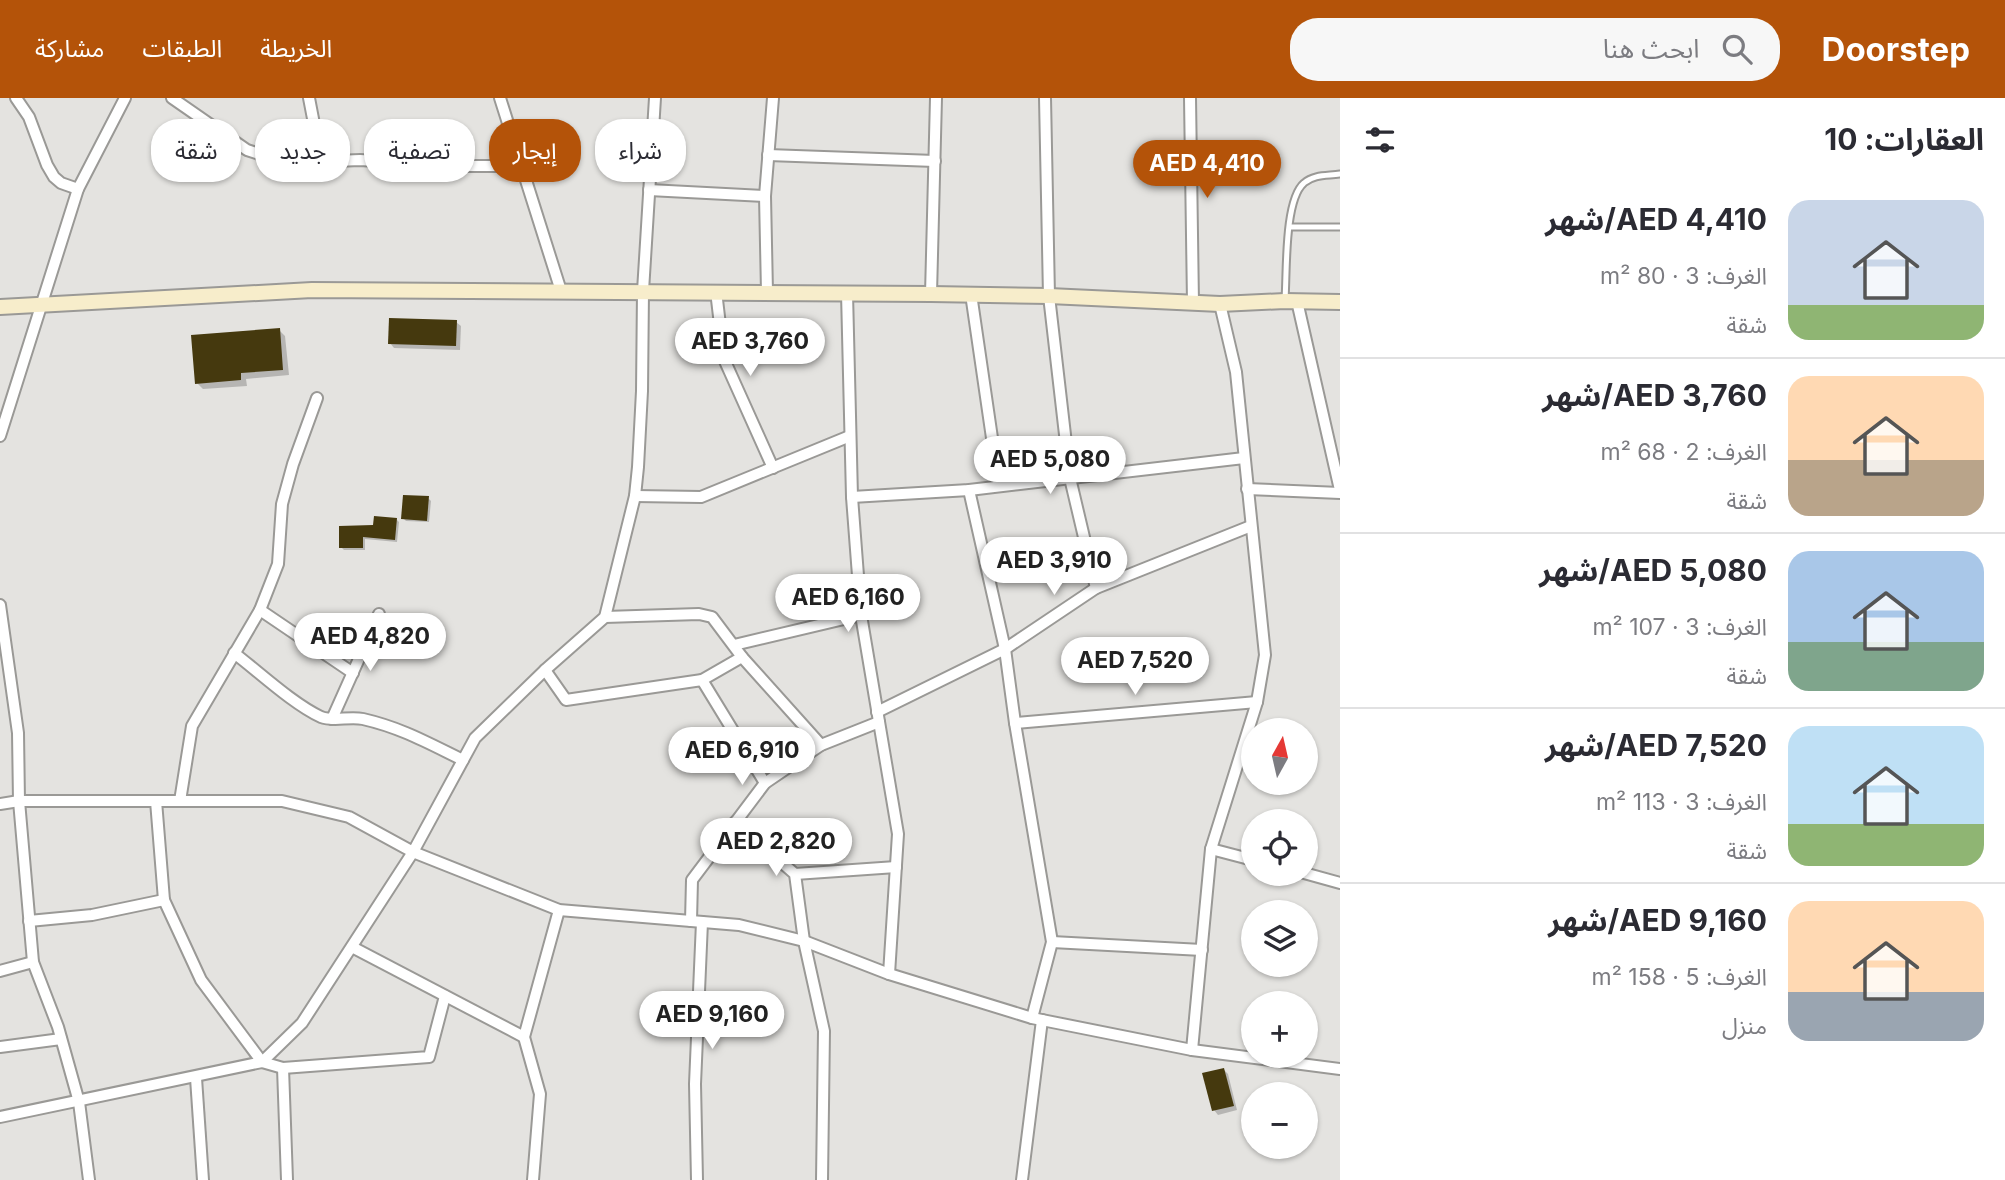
<!DOCTYPE html>
<html lang="ar">
<meta charset="utf-8">
<style>
:root{--surface:#fff;--page:#f7f7f7;--text:#2b2b33;--muted:#7c7c81;--line:#e1e1e2;--accent:#b45309}
body{margin:0;font-family:Inter,"Noto Sans Arabic",sans-serif;background:var(--page);color:var(--text);direction:rtl;height:100vh;display:flex;flex-direction:column;font-size:26px;white-space:nowrap}
*{box-sizing:border-box;margin:0}
p{font-size:23px;color:var(--muted)}
.icon{flex:none;width:38px;height:38px;fill:none;stroke:currentColor;stroke-width:2;stroke-linecap:round;stroke-linejoin:round}
.map{position:relative;flex:1;overflow:hidden;direction:ltr}
.sheet{display:flex;flex-direction:column;background:var(--surface);width:665px}
.sheet>*{flex:none}
.hud{position:absolute;left:21px;top:21px;width:665px;height:63px;direction:rtl;display:flex;gap:14px}
.needle{width:46px;rotate:8deg}
.buttons{position:absolute;left:1241px;top:620px;display:grid;gap:14px}
.buttons a{display:grid;place-items:center;width:77px;height:77px;border-radius:50%;background:var(--surface);box-shadow:0 2px 5px #0004;font-size:35px}
.price{position:absolute;translate:-50% -60px;padding:0 16px;border-radius:24px;background:#fff;color:#222;font-size:23px;line-height:46px;filter:drop-shadow(0 2px 4px #0008)}
.price::after{content:'';position:absolute;left:50%;top:42px;width:21px;height:16px;margin-left:-10px;background:inherit;clip-path:polygon(0 0,100% 0,50% 100%)}
.price.active{background:var(--accent);color:#fff}
ul{padding:0;list-style:none}
li{display:flex;align-items:center;gap:21px;height:175px;padding:0 21px}
li+li{border-top:2px solid var(--line)}
li span{display:grid;place-items:center;flex:none;width:196px;height:140px;border-radius:21px;color:#555}
li>.icon{margin-inline-start:auto}
span .icon{width:84px;height:84px;fill:#fffc;stroke-width:1}
li b{font-size:30px}
h2{display:flex;justify-content:space-between;align-items:center;height:84px;padding:0 21px;font-size:30px}
.chip{padding:0 24px;border-radius:28px;background:var(--surface);box-shadow:0 2px 5px #0004;font-size:24px;line-height:63px}
.chip.active{background:var(--accent);color:#fff}
header{display:flex;align-items:center;gap:42px;box-sizing:border-box;height:98px;padding:0 35px;background:var(--accent);color:#fff}
header strong{font-size:33px}
nav{display:flex;gap:38px;margin-inline-start:auto;font-size:24px}
.search{width:490px;height:63px;background:var(--page);display:flex;align-items:center;gap:18px;box-sizing:border-box;padding:0 24px;border-radius:28px;color:var(--muted);font-size:26px}
main{display:flex;flex:1;min-height:0}
.map>svg:first-child{display:block}
.shadow{fill:#0003}
.building{fill:#45390e}
.lines{fill:none;stroke-linecap:round;stroke-linejoin:round}
.service-casing{stroke:#9a9996;stroke-width:9}
.minor-casing{stroke:#9a9996;stroke-width:14}
.secondary-casing{stroke:#9a9996;stroke-width:18}
.service{stroke:#fff;stroke-width:5}
.minor{stroke:#fff;stroke-width:10}
.secondary{stroke:#f7edcb;stroke-width:14}
</style>
<header>
<strong>Doorstep</strong>
<div class="search"><svg class="icon" aria-label="search" viewBox="0 0 24 24"><circle cx="10" cy="10" r="6"/><path d="M15 15l6 6"/></svg>ابحث هنا</div>
<nav><a>الخريطة</a><a>الطبقات</a><a>مشاركة</a></nav>
</header>
<main>
<section class="sheet">
<h2>العقارات: 10<svg class="icon" aria-label="filters" viewBox="0 0 24 24"><path d="M4 7h16M4 17h16"/><circle cx="9" cy="7" r="2"/><circle cx="15" cy="17" r="2"/></svg></h2>
<ul>
<li><span style="background:linear-gradient(#c9d6e8 75%,#8fb573 0)"><svg class="icon" aria-label="home" viewBox="0 0 24 24"><path d="M3 11l9-7 9 7M6 9v11h12V9"/></svg></span><div><b>AED 4,410/شهر</b><p>الغرف: 3 · 80 m²</p><p>شقة</p></div></li>
<li><span style="background:linear-gradient(#ffd9b3 60%,#b9a48a 0)"><svg class="icon" aria-label="home" viewBox="0 0 24 24"><path d="M3 11l9-7 9 7M6 9v11h12V9"/></svg></span><div><b>AED 3,760/شهر</b><p>الغرف: 2 · 68 m²</p><p>شقة</p></div></li>
<li><span style="background:linear-gradient(#a9c7e8 65%,#7fa58c 0)"><svg class="icon" aria-label="home" viewBox="0 0 24 24"><path d="M3 11l9-7 9 7M6 9v11h12V9"/></svg></span><div><b>AED 5,080/شهر</b><p>الغرف: 3 · 107 m²</p><p>شقة</p></div></li>
<li><span style="background:linear-gradient(#bfe0f5 70%,#8fb573 0)"><svg class="icon" aria-label="home" viewBox="0 0 24 24"><path d="M3 11l9-7 9 7M6 9v11h12V9"/></svg></span><div><b>AED 7,520/شهر</b><p>الغرف: 3 · 113 m²</p><p>شقة</p></div></li>
<li><span style="background:linear-gradient(#ffd9b3 65%,#9aa5b1 0)"><svg class="icon" aria-label="home" viewBox="0 0 24 24"><path d="M3 11l9-7 9 7M6 9v11h12V9"/></svg></span><div><b>AED 9,160/شهر</b><p>الغرف: 5 · 158 m²</p><p>منزل</p></div></li>
</ul>
</section>
<div class="map">
<svg width="1340" height="1082" viewBox="0 0 1340 1082">
<rect width="100%" height="100%" fill="#e4e3e0"/>
<g class="shadow">
<polygon points="456,224 461,228 460,252 394,250 390,245"/>
<polygon points="279,232 285,238 289,277 246,281 247,288 203,291 197,285"/>
<polygon points="428,400 431,403 429,424 406,423 403,420"/>
<polygon points="396,421 399,424 397,444 365,441 365,452 344,452 341,449 375,429"/>
<polygon points="1224,972 1228,976 1237,1012 1218,1017 1214,1012"/>
</g>
<g class="building">
<polygon points="389,220 457,222 456,248 388,246"/>
<polygon points="280,230 283,272 241,275 241,282 195,286 191,237"/>
<polygon points="403,397 429,398 427,423 401,421"/>
<polygon points="374,418 397,420 395,442 363,439 363,450 339,450 339,428 373,427"/>
<polygon points="1224,970 1234,1008 1212,1013 1202,975"/>
</g>
<g class="lines">
<defs>
<g id="service">
<polyline points="1290,129 1340,129"/>
<path d="M 1285,201 C 1287,175 1284,102 1304,85 C 1314,76 1328,78 1340,76"/>
</g>
<g id="minor">
<polyline points="16,0 29,19 47,67 54,79 61,85 78,91"/>
<polyline points="172,0 247,52 287,65 360,62 453,68 522,68"/>
<polyline points="309,0 321,62"/>
<polyline points="500,0 561,193"/>
<polyline points="1045,0 1049,198 1070,380 1096,490"/>
<polyline points="1190,0 1193,205"/>
<polyline points="768,57 935,63"/>
<polyline points="649,92 765,98"/>
<polyline points="716,193 724,261 773,370"/>
<polyline points="767,194 765,98 773,0"/>
<polyline points="847,195 852,399 861,517 898,736 889,876"/>
<polyline points="931,196 936,0"/>
<polyline points="971,196 999,388"/>
<polyline points="1297,203 1340,392"/>
<polyline points="0,338 78,91 125,0"/>
<polyline points="1247,391 1340,395"/>
<polyline points="969,392 1005,551 1015,625 1052,844 1032,920"/>
<polyline points="635,398 701,399 850,338"/>
<polyline points="852,399 969,392 1244,360"/>
<polyline points="0,507 18,635 19,703 33,864 58,929 79,1004 89,1082"/>
<polyline points="260,512 353,575"/>
<polyline points="734,547 861,517"/>
<path d="M 234,555 C 259,574 293,606 321,619 C 334,624 349,618 363,621 C 402,630 428,645 463,662"/>
<polyline points="742,559 821,647"/>
<polyline points="545,572 566,602 702,582 742,559 712,519 699,516 605,519"/>
<polyline points="702,582 765,685"/>
<polyline points="877,614 1005,551 1096,490 1251,428"/>
<polyline points="332,621 379,516"/>
<polyline points="1015,625 1257,604"/>
<polyline points="156,703 164,802 201,882 262,964 283,970 429,959 445,898"/>
<polyline points="180,703 192,628 260,512 278,466 282,406 293,366 317,300"/>
<polyline points="0,706 19,703 282,703 349,719 413,754 559,812 739,827 804,843 889,876 1032,920 1192,952 1340,971"/>
<polyline points="735,724 795,776 804,843 824,933 822,1082"/>
<polyline points="1211,751 1253,762"/>
<polyline points="1304,775 1340,785"/>
<polyline points="795,776 896,769"/>
<polyline points="29,823 92,817 164,802"/>
<polyline points="691,823 692,782 765,685 821,647 879,624"/>
<polyline points="1052,844 1202,852"/>
<polyline points="352,849 524,939"/>
<polyline points="0,873 33,864"/>
<polyline points="0,949 61,941"/>
<polyline points="1192,952 1211,751 1257,604 1265,557 1236,274 1220,206"/>
<polyline points="283,970 287,1082"/>
<polyline points="196,980 203,1082"/>
<polyline points="0,1019 262,964 302,925 413,754 475,640 545,572 605,519 635,398 638,369 642,293 643,193 655,0"/>
<polyline points="533,1082 540,996 524,939 559,812"/>
<polyline points="697,1082 695,986 702,824"/>
<polyline points="1022,1082 1042,922"/>
</g>
<polyline id="secondary" points="0,209 312,192 931,196 1049,198 1220,206 1285,203 1340,204"/>
</defs>
<use href="#service" class="service-casing"/>
<use href="#minor" class="minor-casing"/>
<use href="#secondary" class="secondary-casing"/>
<use href="#service" class="service"/>
<use href="#minor" class="minor"/>
<use href="#secondary" class="secondary"/>
</g>
</svg>
<div class="buttons">
<a><svg class="needle" viewBox="-14 -14 28 28"><path d="M0-13l5 13h-10z" fill="#e53935"/><path d="M0 13l5-13h-10z" fill="#7c7c81"/></svg></a>
<a><svg class="icon" aria-label="locate" viewBox="0 0 24 24"><circle cx="12" cy="12" r="6"/><path d="M12 2v4M12 18v4M2 12h4M18 12h4"/></svg></a>
<a><svg class="icon" aria-label="layers" viewBox="0 0 24 24"><path d="M12 4l9 5-9 5-9-5zM3 14l9 5 9-5"/></svg></a>
<a>+</a>
<a>−</a>
</div>
<b class="price active" style="left:1207px;top:102px">AED 4,410</b>
<b class="price" style="left:750px;top:280px">AED 3,760</b>
<b class="price" style="left:1050px;top:398px">AED 5,080</b>
<b class="price" style="left:1054px;top:499px">AED 3,910</b>
<b class="price" style="left:848px;top:536px">AED 6,160</b>
<b class="price" style="left:370px;top:575px">AED 4,820</b>
<b class="price" style="left:1135px;top:599px">AED 7,520</b>
<b class="price" style="left:742px;top:689px">AED 6,910</b>
<b class="price" style="left:776px;top:780px">AED 2,820</b>
<b class="price" style="left:712px;top:953px">AED 9,160</b>
<div class="hud">
<a class="chip">شراء</a>
<a class="chip active">إيجار</a>
<a class="chip">تصفية</a>
<a class="chip">جديد</a>
<a class="chip">شقة</a>
</div>
</div>
</main>
